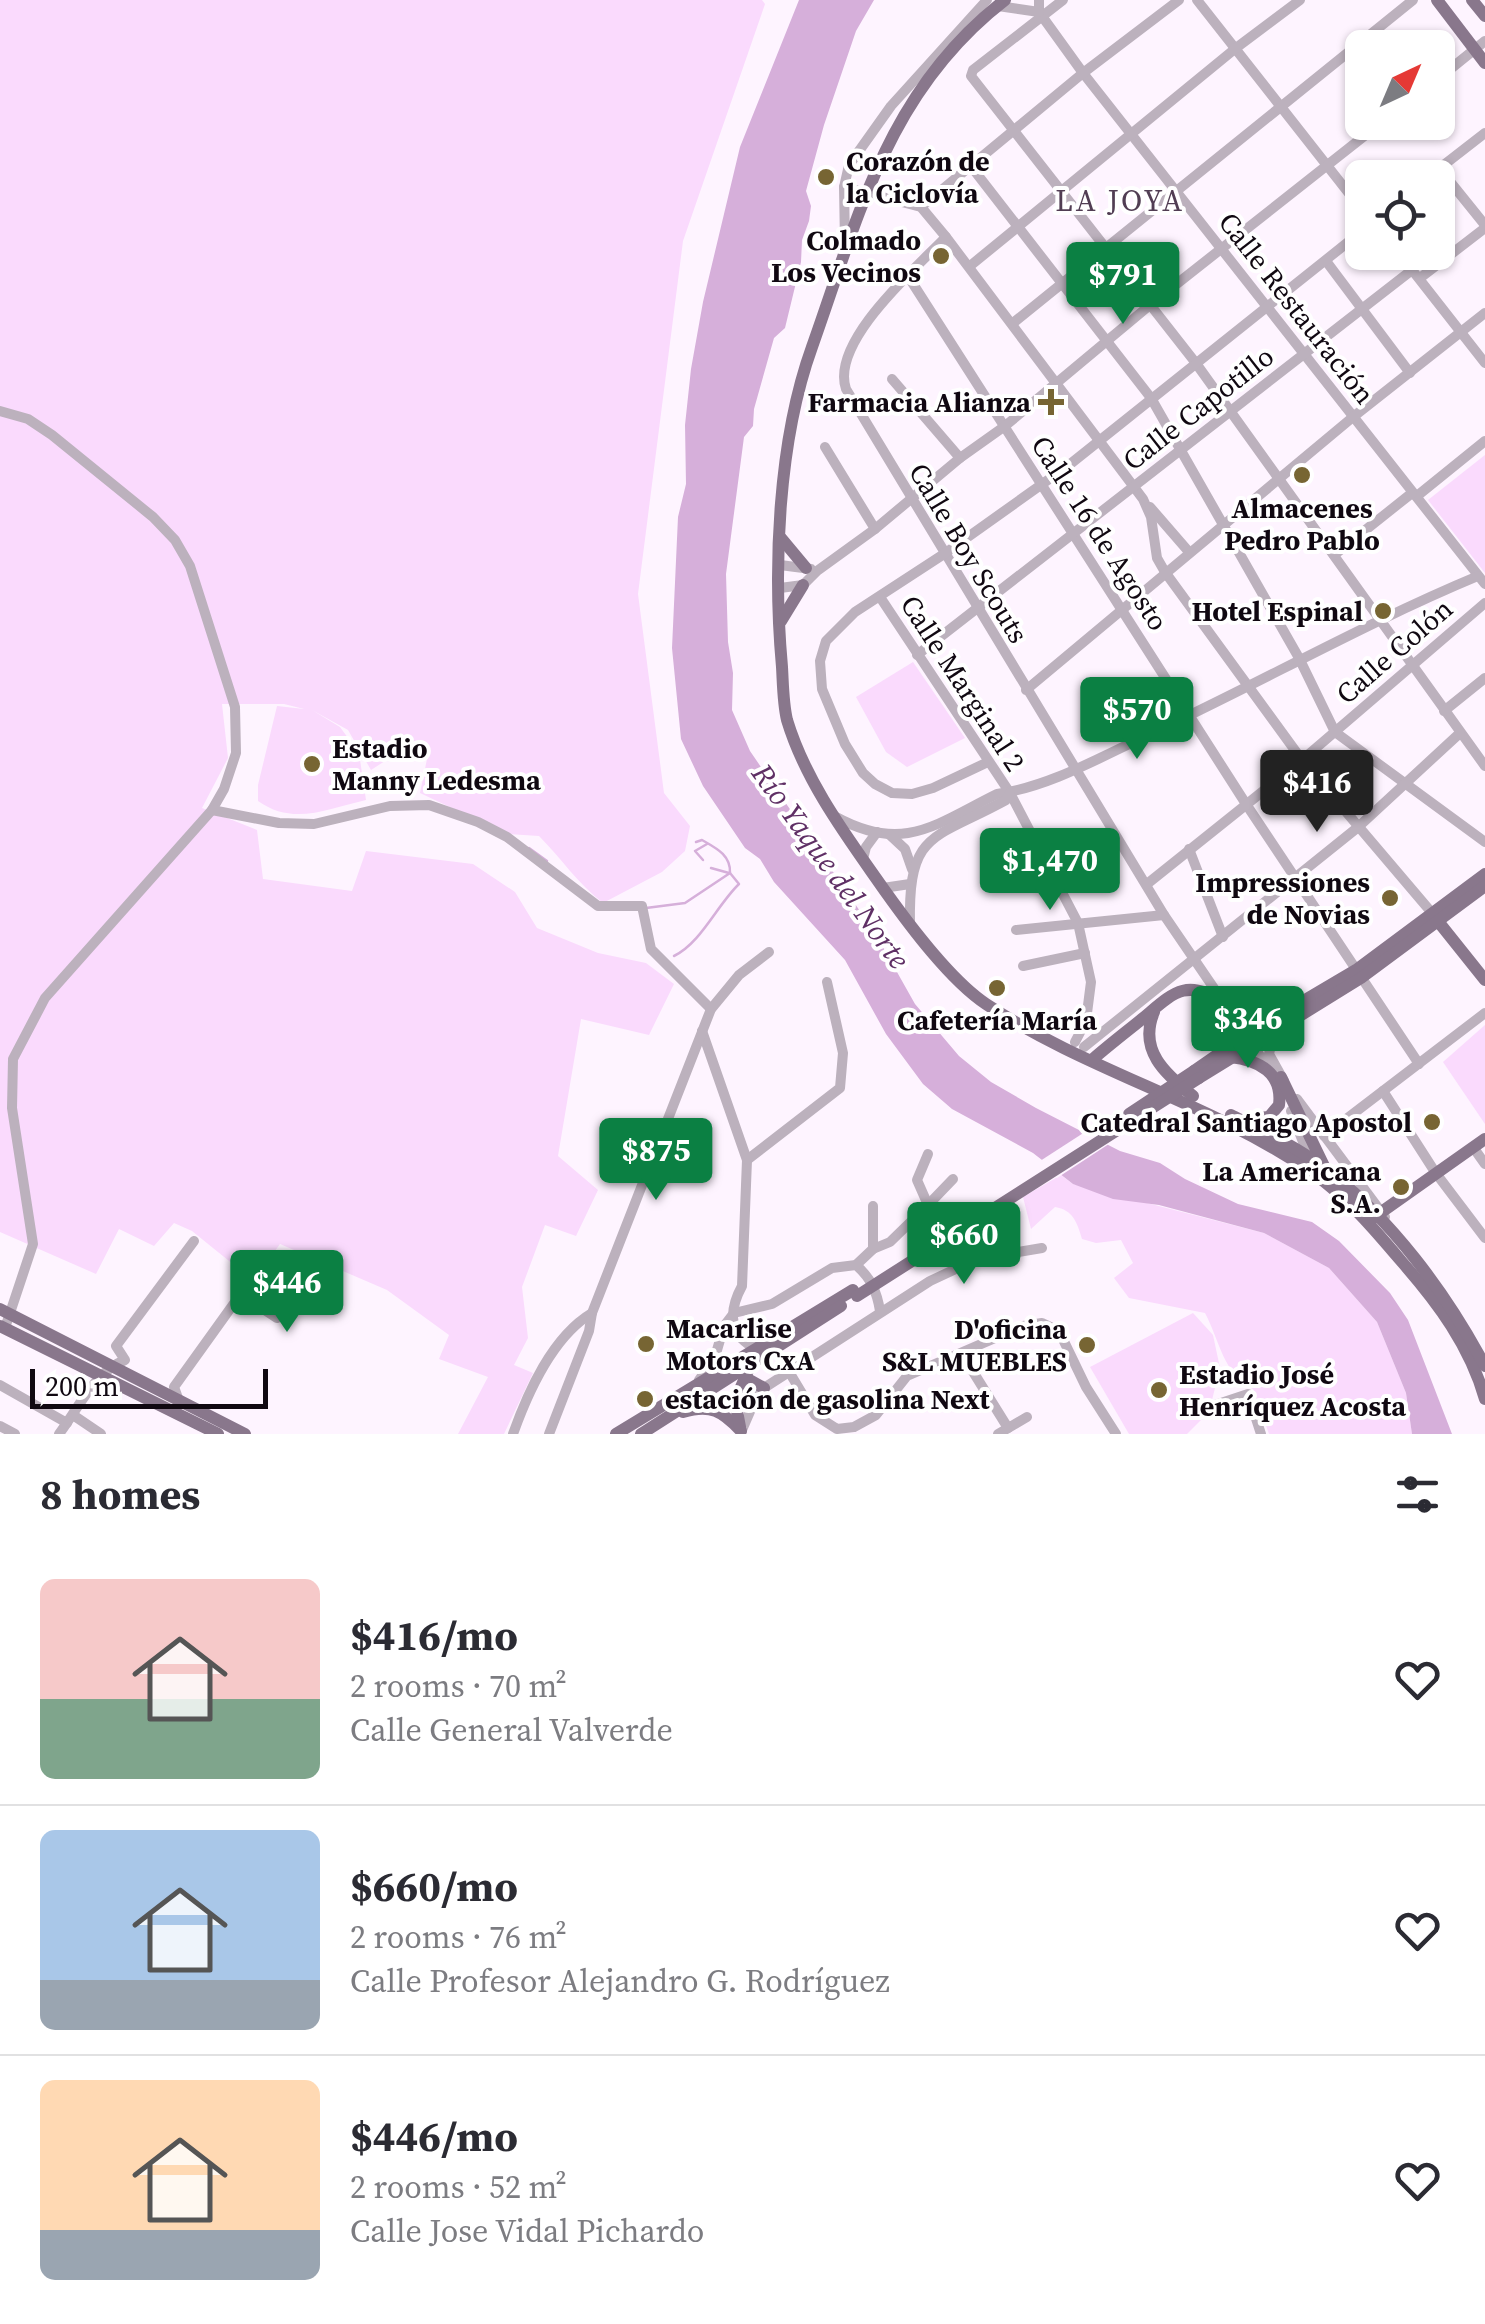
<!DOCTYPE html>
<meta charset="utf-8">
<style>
:root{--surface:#fff;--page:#f2f2f3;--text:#2b2b33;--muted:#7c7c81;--line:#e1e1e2;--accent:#0b8043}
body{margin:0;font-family:"Source Serif 4",serif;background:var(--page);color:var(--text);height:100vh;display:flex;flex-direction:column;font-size:38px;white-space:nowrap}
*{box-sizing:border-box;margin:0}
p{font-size:32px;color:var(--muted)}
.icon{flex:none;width:55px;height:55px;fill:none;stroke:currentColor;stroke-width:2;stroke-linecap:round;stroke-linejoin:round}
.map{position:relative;height:1434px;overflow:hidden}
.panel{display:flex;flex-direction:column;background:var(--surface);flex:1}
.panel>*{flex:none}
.needle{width:65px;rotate:44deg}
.buttons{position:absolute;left:1345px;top:30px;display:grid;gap:20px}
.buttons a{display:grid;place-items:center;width:110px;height:110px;border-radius:15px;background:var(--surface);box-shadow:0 2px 8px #0004;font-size:50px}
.scale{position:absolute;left:30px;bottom:25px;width:238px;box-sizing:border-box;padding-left:10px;border:5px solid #100811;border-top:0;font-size:28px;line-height:35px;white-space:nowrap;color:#100811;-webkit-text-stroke:8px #fff;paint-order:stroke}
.price{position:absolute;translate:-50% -85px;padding:0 22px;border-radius:10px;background:var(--accent);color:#fff;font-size:32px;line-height:65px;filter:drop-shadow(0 2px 5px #0008)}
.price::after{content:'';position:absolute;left:50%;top:60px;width:30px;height:22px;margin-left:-15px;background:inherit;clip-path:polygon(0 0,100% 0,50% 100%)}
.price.current{background:#222;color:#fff}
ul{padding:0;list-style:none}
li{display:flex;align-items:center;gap:30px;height:250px;padding:0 40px}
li+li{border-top:2px solid var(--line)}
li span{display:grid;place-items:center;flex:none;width:280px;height:200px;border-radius:15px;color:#555}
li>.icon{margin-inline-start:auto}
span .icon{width:120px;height:120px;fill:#fffc;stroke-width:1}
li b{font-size:42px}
h2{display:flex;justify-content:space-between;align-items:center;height:120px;padding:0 40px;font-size:42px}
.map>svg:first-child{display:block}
.green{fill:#fadafd}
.water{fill:#d6afda}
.pier{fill:#fef4ff}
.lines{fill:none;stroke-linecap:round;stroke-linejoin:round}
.stream{stroke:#d6afda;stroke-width:2.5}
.minor{stroke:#bcb1bd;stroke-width:10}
.major{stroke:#89778c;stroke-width:12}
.major-bridge{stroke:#89778c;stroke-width:12}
.poi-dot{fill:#776533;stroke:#fff;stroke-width:4}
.labels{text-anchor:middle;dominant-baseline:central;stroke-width:8;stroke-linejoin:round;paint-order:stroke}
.poi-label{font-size:28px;font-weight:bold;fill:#100811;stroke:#fff;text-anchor:end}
.street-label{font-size:28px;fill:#100811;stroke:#fff}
.neighbourhood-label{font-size:30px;letter-spacing:2.5px;fill:#513d53;stroke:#fff}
.water-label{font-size:30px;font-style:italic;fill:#5f3065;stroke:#fff}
</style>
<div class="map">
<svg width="1485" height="1434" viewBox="0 0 1485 1434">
<rect width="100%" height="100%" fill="#fef4ff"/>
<g class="green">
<path d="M 0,0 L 762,0 L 765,4 L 683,241 L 638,594 L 664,793 L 690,826 L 685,851 L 662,872 L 603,903 C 578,884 561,858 539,836 L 507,834 L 420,793 L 427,759 L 402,750 L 371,770 L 348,730 L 312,710 L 340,727 L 359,753 L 366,800 C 327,809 293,826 258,801 L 258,785 L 277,706 L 304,709 L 284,704 L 222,704 L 228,758 L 202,808 L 257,830 L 263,879 L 352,891 L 366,851 L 473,864 L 515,892 L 537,928 L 598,953 L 646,963 L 674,984 L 649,1035 L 581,1019 L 558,1156 L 598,1190 L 576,1236 L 545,1225 L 522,1287 L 528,1338 L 514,1365 L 533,1373 L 504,1434 L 458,1434 L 488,1377 L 439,1359 L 449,1335 L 387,1290 L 280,1244 L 267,1262 L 243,1252 L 234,1265 L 192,1231 L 174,1223 L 154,1246 L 119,1229 L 96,1274 L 0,1232 Z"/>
<polygon points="1485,455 1485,573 1428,500"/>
<polygon points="913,662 965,738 907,767 886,752 856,697"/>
<polygon points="1485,1025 1485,1124 1443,1062"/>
<path d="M 1061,1175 L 1073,1184 L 1264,1233 L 1329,1268 L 1377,1322 L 1406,1393 L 1412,1434 L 1269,1434 L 1253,1389 C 1224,1376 1219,1339 1205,1313 L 1129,1298 L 1114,1278 L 1133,1263 L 1121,1240 L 1096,1243 L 1082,1239 C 1077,1222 1073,1210 1055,1207 L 1031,1229 L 1023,1197 Z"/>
<polygon points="1193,1313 1213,1335 1220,1368 1209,1412 1187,1434 1129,1434 1090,1367"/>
</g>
<polygon class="water" points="799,0 874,0 856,31 824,125 806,191 811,206 809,221 802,240 801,262 785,328 774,338 754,409 753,426 744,437 726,574 728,642 733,673 732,710 750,751 875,933 915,1004 959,1056 991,1082 1036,1108 1120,1151 1160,1163 1185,1179 1238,1204 1312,1222 1339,1241 1390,1293 1408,1320 1452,1434 1412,1434 1406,1393 1377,1322 1329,1268 1264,1233 1159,1205 1113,1199 1073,1184 1033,1153 952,1109 923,1084 886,1034 845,960 774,882 760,859 745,848 703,786 681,739 672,648 678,517 686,484 685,425 691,369 703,302 740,147"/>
<polygon class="pier" points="1088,1130 1112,1142 1057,1178 1037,1163"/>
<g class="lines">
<g class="stream">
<polyline points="529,848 547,861"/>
<polyline points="703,860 695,851 707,844"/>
<polyline points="711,868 729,873"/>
<polyline points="646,908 685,903 730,873"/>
<path d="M 674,956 C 701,943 717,905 739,884 L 730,873 C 731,855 716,848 702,840 L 696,842"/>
</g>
<g class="minor">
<polyline points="1039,0 1039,12 1083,73 1485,584"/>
<polyline points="1063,0 973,70 971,76 1195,362 1485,766"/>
<polyline points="1197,0 1362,210"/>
<polyline points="998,6 1039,12"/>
<polyline points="1438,79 1485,41"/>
<polyline points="970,165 1151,398 1299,658 1335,732 1485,842"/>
<polyline points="1439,168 1485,225"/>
<polyline points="1427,178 1485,133"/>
<polyline points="844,187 921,207 946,237 1143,499 1151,517 1157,558 1165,572 1302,760 1432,913"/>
<polyline points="921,207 1083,73 1179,0"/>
<path d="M 946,237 C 915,269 830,342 846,389 L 1164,915 L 1269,1069"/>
<polyline points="845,243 844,187 849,165 891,106 987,0"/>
<polyline points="1398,252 1485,363"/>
<polyline points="1326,261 1410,373"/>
<polyline points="970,266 1236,48 1300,0"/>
<polyline points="908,276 1246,804 1419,1064"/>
<polyline points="1420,278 1485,228"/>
<polyline points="1013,323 1413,0"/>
<polyline points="892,379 960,458"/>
<polyline points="0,411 28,419 52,435 153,517 175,540 190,566 235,707 236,753 224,789 212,810 45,998 13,1059 12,1108 33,1244 5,1328"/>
<polyline points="825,447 875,529"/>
<polyline points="1417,496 1485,441"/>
<polyline points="1150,507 1189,552"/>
<polyline points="1334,555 1412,493"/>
<polyline points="780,565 811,569"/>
<polyline points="780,588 803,585 817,571 875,529 960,458 1005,426 1150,305 1382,122"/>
<polyline points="880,597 1010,793 1078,923 1091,982 1086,1021 1075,1042"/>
<polyline points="917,655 1412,270"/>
<polyline points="1026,690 1353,417 1485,313"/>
<polyline points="1444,711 1485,678"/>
<polyline points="988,762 933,788 912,794 892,793 875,784 863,773 845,744 822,689 820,661 826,641 855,612 944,554 1069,465 1362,231"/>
<polyline points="212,810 279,823 314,824 390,806 429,805 478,822 507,837 598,906 642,906 651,949 711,1009"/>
<path d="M 836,817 C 904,854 936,824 997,794 C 1048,787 1099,758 1146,736 C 1258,684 1365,623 1478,576"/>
<polyline points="890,835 905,849 912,869"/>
<polyline points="1189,849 1223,937"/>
<polyline points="863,859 866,847 877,832"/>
<polyline points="1147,884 1302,760 1485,603"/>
<polyline points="883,888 910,884"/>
<path d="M 910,925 C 908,830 933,840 1006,800 L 1010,793"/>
<polyline points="1016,930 1164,915"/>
<polyline points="1023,966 1085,953"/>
<path d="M 702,1031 L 747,1160 L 742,1286 C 731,1306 727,1330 748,1344 L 765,1342"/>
<polyline points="1274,1032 1269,1054 1284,1081"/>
<polyline points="1084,1047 1357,828 1460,733"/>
<polyline points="1383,1091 1435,1172 1485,1238"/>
<polyline points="1297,1099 1385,1217"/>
<polyline points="1291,1111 1310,1160"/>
<polyline points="1324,1136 1485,1013"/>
<polyline points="1473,1147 1485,1164"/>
<polyline points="747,1160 840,1088 843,1053 827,982"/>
<polyline points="928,1205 953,1179"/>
<polyline points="873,1249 890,1242 928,1205 917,1180 928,1154"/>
<path d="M 856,1265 C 871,1278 877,1292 880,1311"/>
<polyline points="240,1294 277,1318 308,1268"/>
<polyline points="962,1354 1008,1428"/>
<polyline points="788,1370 815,1415 837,1429 854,1427 876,1415 907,1376 1023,1326 1042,1323 1059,1331 1086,1387 1116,1434"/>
<polyline points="699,1380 715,1357 724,1326 734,1313 772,1304 832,1268 856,1265 873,1249 873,1206"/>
<polyline points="0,1385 67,1423"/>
<polyline points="179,1401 174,1387 258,1270"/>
<polyline points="1215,1405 1248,1394 1261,1434"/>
<polyline points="73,1415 101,1434"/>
<polyline points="0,1426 15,1434"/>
<polyline points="742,1430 755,1400 764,1388 930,1281 977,1259 1042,1248"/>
<path d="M 59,1434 C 78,1409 94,1372 125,1360 L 116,1346 L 194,1241"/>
<path d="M 513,1434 C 528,1392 552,1337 592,1313 L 711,1009 L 739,975 L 769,952"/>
<polyline points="549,1434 589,1331 592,1313"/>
<polyline points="998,1434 1027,1417"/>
</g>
<g class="major">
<path d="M 1005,0 C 888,90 859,215 812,347 C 778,441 773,567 782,667 C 783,684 783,703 787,720 C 806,783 848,838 885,891 C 910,926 950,980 986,1004 C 1089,1072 1212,1103 1313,1173 C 1347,1197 1375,1230 1402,1262 C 1438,1303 1470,1346 1485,1399"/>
<polyline points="1437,0 1485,63"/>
<polyline points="1472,0 1485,16"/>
<polyline points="781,538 806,568"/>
<polyline points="781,621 803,585"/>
<polyline points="1433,915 1485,980"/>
<path d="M 1154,1012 C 1138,1050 1165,1074 1193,1096"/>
<path d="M 1230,1057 C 1259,1060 1283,1073 1279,1105 L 1269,1117 L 1247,1119"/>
<path d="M 1093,1059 C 1109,1045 1126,1032 1142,1019 C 1171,995 1186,976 1223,1003 L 1227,1027 L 1219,1051"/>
<polyline points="1194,1071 1246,1035 1356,970 1485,874"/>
<polyline points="1281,1077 1324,1166"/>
<polyline points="1199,1078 1361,978 1485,886"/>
<path d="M 1231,1115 C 1263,1131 1297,1147 1326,1169 C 1392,1220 1446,1293 1485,1366"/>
<polyline points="1373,1218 1485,1139"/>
<polyline points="0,1309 245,1434"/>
<polyline points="0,1326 218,1434"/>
<polyline points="744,1377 764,1388"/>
<path d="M 683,1412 C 711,1404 722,1411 741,1431"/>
<polyline points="740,1427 735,1401 750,1366"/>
<polyline points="616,1434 853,1290"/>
<polyline points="641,1434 841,1306"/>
</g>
<g class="major-bridge">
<polyline points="1129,1114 1194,1071"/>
<polyline points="857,1296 1199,1078"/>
</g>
</g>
<g class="poi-dot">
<circle cx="826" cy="177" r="10"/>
<circle cx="941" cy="256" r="10"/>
<path d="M1046 387h10v10h10v10h-10v10h-10v-10h-10v-10h10z"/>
<circle cx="1302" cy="475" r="10"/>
<circle cx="1383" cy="611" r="10"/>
<circle cx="312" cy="764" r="10"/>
<circle cx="1390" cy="898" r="10"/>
<circle cx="997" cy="988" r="10"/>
<circle cx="1432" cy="1122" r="10"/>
<circle cx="1401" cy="1187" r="10"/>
<circle cx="646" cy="1344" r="10"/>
<circle cx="1087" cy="1345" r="10"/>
<circle cx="1159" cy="1390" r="10"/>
<circle cx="645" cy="1399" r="10"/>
</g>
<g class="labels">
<g class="poi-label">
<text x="846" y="161" text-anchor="start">Corazón de<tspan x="846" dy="32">la Ciclovía</tspan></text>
<text x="921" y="240">Colmado<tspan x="921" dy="32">Los Vecinos</tspan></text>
<text x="1031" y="402">Farmacia Alianza</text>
<text x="1302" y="508" text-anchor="middle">Almacenes<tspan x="1302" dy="32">Pedro Pablo</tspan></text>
<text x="1363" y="611">Hotel Espinal</text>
<text x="332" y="748" text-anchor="start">Estadio<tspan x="332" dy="32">Manny Ledesma</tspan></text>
<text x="1370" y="882">Impressiones<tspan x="1370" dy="32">de Novias</tspan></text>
<text x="997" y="1020" text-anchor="middle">Cafetería María</text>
<text x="1412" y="1122">Catedral Santiago Apostol</text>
<text x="1381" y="1171">La Americana<tspan x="1381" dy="32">S.A.</tspan></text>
<text x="666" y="1328" text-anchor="start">Macarlise<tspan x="666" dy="32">Motors CxA</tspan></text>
<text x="1067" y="1329">D'oficina<tspan x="1067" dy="32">S&amp;L MUEBLES</tspan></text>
<text x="1179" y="1374" text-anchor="start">Estadio José<tspan x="1179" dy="32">Henríquez Acosta</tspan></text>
<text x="665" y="1399" text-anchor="start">estación de gasolina Next</text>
</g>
<g class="street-label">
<text transform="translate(1297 308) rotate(52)">Calle Restauración</text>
<text transform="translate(1198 408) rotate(-38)">Calle Capotillo</text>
<text transform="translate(1100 533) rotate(57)">Calle 16 de Agosto</text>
<text transform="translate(969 553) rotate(59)">Calle Boy Scouts</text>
<text transform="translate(1394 651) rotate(-41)">Calle Colón</text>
<text transform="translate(963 683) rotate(57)">Calle Marginal 2</text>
</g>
<g class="neighbourhood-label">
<text x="1120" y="200">LA JOYA</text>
</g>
<g class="water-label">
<text transform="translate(831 866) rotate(54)">Río Yaque del Norte</text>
</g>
</g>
</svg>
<div class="buttons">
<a><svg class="needle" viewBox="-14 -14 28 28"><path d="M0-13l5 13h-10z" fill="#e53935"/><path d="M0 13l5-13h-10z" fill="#7c7c81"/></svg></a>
<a><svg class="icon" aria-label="locate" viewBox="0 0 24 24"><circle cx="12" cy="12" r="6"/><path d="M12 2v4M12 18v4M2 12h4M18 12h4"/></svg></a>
</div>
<div class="scale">200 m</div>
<b class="price" style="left:1123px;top:327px">$791</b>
<b class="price" style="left:1137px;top:762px">$570</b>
<b class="price current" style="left:1317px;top:835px">$416</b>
<b class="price" style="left:1050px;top:913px">$1,470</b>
<b class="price" style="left:1248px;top:1071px">$346</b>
<b class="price" style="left:656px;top:1203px">$875</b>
<b class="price" style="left:964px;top:1287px">$660</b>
<b class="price" style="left:287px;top:1335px">$446</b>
</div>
<section class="panel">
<h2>8 homes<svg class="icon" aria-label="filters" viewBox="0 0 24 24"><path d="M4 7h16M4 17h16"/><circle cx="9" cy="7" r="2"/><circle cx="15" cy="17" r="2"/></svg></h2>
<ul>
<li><span style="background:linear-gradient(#f6c9c9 60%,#7fa58c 0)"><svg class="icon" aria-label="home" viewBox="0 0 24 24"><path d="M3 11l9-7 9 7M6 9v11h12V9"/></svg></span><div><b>$416/mo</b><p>2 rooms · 70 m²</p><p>Calle General Valverde</p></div><svg class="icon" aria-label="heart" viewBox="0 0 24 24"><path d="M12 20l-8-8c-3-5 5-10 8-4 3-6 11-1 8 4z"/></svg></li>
<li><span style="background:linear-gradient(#a9c7e8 75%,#9aa5b1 0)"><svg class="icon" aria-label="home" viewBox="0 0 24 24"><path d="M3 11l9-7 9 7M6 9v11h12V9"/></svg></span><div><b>$660/mo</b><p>2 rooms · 76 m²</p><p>Calle Profesor Alejandro G. Rodríguez</p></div><svg class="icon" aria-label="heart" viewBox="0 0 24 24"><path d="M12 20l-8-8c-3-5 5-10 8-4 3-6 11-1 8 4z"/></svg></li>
<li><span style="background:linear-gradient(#ffd9b3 75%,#9aa5b1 0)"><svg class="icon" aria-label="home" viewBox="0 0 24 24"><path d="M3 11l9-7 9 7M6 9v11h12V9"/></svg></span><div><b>$446/mo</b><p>2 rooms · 52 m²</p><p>Calle Jose Vidal Pichardo</p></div><svg class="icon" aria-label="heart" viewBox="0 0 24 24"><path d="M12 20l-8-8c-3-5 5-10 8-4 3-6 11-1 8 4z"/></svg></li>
</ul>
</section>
